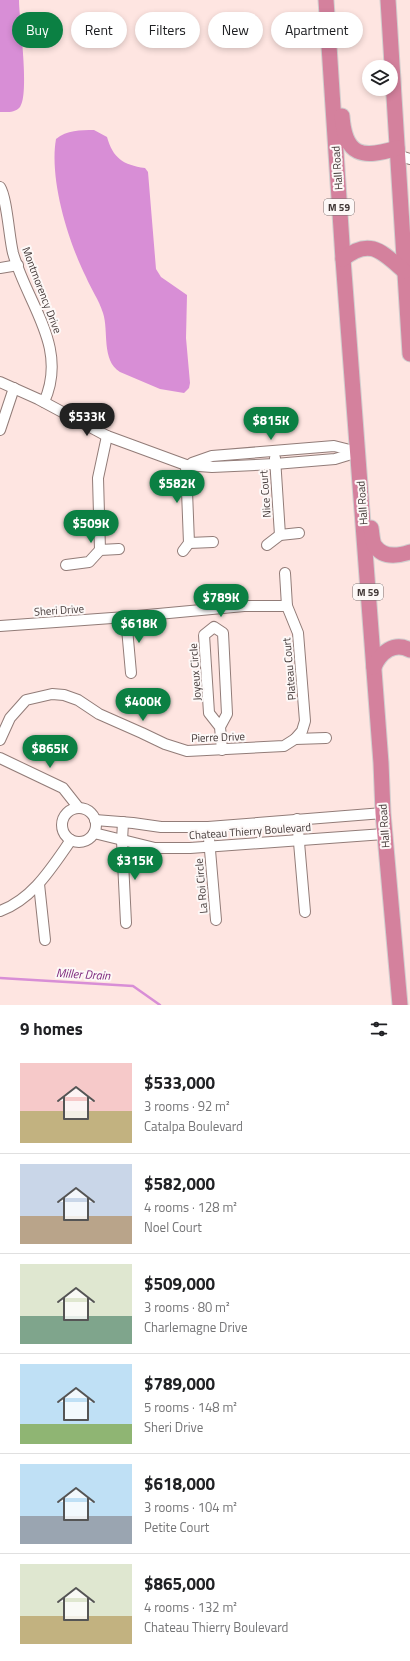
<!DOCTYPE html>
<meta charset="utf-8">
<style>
:root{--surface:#fff;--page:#f6f6f6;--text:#202124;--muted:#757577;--line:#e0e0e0;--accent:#0b8043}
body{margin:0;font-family:"Titillium Web",sans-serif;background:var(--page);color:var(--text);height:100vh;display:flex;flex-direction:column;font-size:15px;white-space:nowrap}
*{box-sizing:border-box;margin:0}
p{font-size:13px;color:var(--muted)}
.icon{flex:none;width:22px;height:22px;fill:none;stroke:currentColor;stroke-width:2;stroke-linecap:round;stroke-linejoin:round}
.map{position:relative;height:1005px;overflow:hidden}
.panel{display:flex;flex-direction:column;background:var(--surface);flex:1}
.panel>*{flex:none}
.top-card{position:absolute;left:12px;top:12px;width:386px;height:36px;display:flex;gap:8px}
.tools{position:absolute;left:362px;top:60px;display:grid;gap:8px}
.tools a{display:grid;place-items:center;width:36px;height:36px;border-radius:50%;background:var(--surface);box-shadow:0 2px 6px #0003;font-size:20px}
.price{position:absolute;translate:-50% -34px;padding:0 9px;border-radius:14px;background:var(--accent);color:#fff;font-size:13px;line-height:26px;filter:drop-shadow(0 1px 2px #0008)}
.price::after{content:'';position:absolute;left:50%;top:24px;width:12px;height:9px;margin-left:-6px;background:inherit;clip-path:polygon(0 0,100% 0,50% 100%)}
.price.active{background:#222;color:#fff}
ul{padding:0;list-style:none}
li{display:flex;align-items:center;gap:12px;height:100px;padding:0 20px}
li+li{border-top:1px solid var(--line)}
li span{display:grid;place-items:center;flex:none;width:112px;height:80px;border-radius:0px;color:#555}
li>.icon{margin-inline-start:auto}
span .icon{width:48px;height:48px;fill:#fffc;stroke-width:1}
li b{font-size:17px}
h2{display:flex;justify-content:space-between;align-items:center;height:48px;padding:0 20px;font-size:17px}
.tag{padding:0 14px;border-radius:18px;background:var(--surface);box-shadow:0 2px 6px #0003;font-size:14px;line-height:36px}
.tag.active{background:var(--accent);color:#fff}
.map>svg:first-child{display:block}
.water{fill:#d88ed6}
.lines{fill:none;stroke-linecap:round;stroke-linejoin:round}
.stream{stroke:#d88ed6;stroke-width:2.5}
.minor-casing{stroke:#927c78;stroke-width:12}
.highway-casing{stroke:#d1cfcf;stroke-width:17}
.minor{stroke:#fff;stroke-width:10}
.highway{stroke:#d4819d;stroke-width:15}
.labels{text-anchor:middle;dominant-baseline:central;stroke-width:4;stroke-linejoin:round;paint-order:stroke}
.shield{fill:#fdf8f7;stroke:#797170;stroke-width:1}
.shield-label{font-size:10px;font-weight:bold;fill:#413736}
.street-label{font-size:11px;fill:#413736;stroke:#fdf8f7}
.water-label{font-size:12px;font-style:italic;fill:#7d277d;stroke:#fdf8f7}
</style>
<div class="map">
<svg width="410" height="1005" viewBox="0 0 410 1005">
<rect width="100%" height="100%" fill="#fee5e1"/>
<g class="water">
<path d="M 0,0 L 19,0 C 19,19 30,94 20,107 C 15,113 7,112 0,112 Z"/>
<path d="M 94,130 L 107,137 C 113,158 123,165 145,168 L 148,172 L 156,269 L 161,277 L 187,295 L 186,338 L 190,383 L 189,388 L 184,393 L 160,389 L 120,372 C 101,360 109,331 103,313 C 99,300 91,289 86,277 C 68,241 49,179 56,139 C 67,130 80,130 94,130 Z"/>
</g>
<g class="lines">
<polyline class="stream" points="0,978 133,986 160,1005"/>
<defs>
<g id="minor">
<polyline points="397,155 410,159"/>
<path d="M 0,187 C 7,198 9,237 13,253 C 27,304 69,347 44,402"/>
<polyline points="0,268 18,265"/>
<polyline points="0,382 38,399 107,436 186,465 212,467 275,464 335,459 358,452"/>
<polyline points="0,430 14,388"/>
<polyline points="275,458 280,535"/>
<polyline points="192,463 212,456 334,446 358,452"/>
<polyline points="189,543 213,542"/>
<polyline points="267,545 280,535 299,533"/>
<polyline points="100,550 98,478 107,436"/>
<polyline points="183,551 189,543 186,465"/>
<polyline points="66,565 89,562 100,550 119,549"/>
<polyline points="285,573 287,606 298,633 305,721 302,731 295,739"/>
<polyline points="126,617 131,673"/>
<polyline points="0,626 126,617 244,606 287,606"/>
<polyline points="220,727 209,713 204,635 214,627 223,633 227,714 220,727 222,750"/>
<polyline points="0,740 10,718 26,700 52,694 64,695 78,700 99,714 142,733 165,744 187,751 284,746 295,739 326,738"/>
<polyline points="0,758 63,788 78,807"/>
<circle cx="79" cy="825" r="17"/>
<polyline points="297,819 305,912"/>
<polyline points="95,820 133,823 161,827 208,827 383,813"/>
<polyline points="123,822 122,841 126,923"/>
<polyline points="208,827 216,920"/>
<polyline points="94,833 155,848 190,848 384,834"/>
<polyline points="39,884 45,940"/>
<path d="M 0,911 C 33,899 52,867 71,840"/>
</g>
<g id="highway">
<polyline points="326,0 343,259 381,763 383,813 400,1005"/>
<polyline points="388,0 410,354"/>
<path d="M 342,116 C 345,156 362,159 397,148"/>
<path d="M 343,259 C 370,237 382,252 404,271"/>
<path d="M 371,528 C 372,533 372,542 375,546 C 383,558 398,556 410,552"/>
<path d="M 374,667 C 380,653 394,641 410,650"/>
</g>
</defs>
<use href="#minor" class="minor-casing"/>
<use href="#highway" class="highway-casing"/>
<use href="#minor" class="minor"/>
<use href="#highway" class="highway"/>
</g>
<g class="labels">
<g class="shield">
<rect x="324" y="199" width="30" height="16" rx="3"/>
<rect x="353" y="584" width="30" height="16" rx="3"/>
</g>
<g class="shield-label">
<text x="339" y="207">M 59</text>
<text x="368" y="592">M 59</text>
</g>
<g class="street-label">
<text transform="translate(337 168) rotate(-94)">Hall Road</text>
<text transform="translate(42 290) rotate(69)">Montmorency Drive</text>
<text transform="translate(265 494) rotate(-94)">Nice Court</text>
<text transform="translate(362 503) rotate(-94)">Hall Road</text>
<text transform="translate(59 610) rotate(-4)">Sheri Drive</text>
<text transform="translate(289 669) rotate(-95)">Plateau Court</text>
<text transform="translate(195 672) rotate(-94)">Joyeux Circle</text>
<text transform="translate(218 737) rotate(-2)">Pierre Drive</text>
<text transform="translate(384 826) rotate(-94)">Hall Road</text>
<text transform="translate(250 831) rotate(-4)">Chateau Thierry Boulevard</text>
<text transform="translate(201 886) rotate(-95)">La Roi Circle</text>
</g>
<g class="water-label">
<text transform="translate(83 974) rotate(3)">Miller Drain</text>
</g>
</g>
</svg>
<div class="tools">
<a><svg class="icon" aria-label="layers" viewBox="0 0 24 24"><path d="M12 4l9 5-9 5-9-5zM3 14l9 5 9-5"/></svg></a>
</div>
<b class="price active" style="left:87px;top:437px">$533K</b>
<b class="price" style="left:271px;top:441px">$815K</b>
<b class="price" style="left:177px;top:504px">$582K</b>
<b class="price" style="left:91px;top:544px">$509K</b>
<b class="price" style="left:221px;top:618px">$789K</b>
<b class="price" style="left:139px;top:644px">$618K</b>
<b class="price" style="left:143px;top:722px">$400K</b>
<b class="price" style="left:50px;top:769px">$865K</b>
<b class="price" style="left:135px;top:881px">$315K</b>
<div class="top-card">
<a class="tag active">Buy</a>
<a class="tag">Rent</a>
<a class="tag">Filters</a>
<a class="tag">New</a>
<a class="tag">Apartment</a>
</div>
</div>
<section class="panel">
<h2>9 homes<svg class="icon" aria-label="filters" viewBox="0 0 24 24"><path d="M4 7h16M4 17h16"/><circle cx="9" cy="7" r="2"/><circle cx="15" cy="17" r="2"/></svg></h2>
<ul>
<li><span style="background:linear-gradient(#f6c9c9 60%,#c2b280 0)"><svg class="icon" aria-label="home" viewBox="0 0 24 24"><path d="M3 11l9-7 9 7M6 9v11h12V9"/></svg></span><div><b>$533,000</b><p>3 rooms · 92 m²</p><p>Catalpa Boulevard</p></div></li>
<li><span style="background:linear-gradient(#c9d6e8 65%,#b9a48a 0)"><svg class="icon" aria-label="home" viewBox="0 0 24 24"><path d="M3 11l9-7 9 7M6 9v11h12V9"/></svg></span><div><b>$582,000</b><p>4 rooms · 128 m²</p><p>Noel Court</p></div></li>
<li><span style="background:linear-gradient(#dfe7d0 65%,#7fa58c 0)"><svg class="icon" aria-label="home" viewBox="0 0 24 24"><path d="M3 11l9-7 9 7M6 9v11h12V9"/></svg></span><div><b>$509,000</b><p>3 rooms · 80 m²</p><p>Charlemagne Drive</p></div></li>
<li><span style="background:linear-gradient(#bfe0f5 75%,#8fb573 0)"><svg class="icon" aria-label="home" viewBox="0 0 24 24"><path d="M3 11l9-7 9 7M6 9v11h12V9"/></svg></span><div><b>$789,000</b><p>5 rooms · 148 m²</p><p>Sheri Drive</p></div></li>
<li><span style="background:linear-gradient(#bfe0f5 65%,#9aa5b1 0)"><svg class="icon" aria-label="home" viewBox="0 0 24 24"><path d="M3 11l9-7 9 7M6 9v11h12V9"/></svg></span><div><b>$618,000</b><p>3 rooms · 104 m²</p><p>Petite Court</p></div></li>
<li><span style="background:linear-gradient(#dfe7d0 65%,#c2b280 0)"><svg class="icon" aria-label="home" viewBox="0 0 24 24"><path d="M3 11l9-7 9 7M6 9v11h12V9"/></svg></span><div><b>$865,000</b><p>4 rooms · 132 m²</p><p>Chateau Thierry Boulevard</p></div></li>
</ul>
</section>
